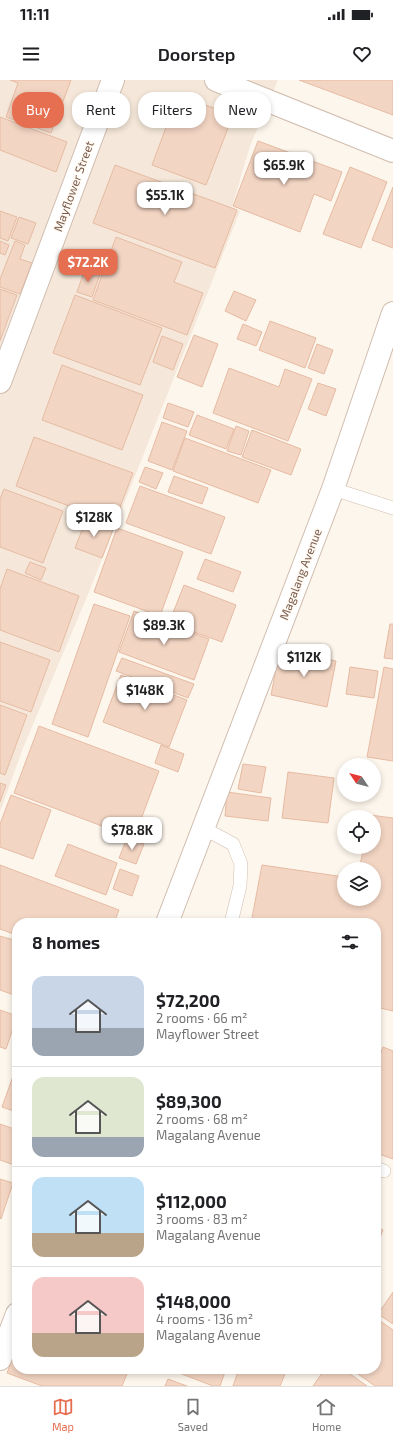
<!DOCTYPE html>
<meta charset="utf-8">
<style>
:root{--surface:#fff;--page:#f6f6f6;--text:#202124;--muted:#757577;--line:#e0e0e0;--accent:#e76f51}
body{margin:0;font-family:"Exo 2",sans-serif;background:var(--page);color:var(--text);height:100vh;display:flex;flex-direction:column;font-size:15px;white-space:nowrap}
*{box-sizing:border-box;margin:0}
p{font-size:13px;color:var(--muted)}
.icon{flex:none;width:22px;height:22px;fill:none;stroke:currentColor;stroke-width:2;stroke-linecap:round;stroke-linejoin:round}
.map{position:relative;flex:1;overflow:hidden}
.sheet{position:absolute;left:12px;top:838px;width:369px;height:456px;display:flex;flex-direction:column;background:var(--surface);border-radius:16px;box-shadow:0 2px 6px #0003}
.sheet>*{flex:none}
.top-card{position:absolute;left:12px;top:12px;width:369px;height:36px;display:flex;gap:8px}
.needle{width:26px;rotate:305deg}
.tools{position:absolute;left:337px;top:678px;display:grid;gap:8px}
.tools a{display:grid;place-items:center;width:44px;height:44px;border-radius:50%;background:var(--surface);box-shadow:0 2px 6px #0003;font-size:20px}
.price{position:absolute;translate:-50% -34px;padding:0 9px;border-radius:8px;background:#fff;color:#222;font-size:13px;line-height:26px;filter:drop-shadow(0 1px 2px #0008)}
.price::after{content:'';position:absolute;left:50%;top:24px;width:12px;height:9px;margin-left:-6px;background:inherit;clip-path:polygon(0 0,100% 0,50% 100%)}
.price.current{background:var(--accent);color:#fff}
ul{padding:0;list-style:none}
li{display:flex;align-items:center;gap:12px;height:100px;padding:0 20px}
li+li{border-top:1px solid var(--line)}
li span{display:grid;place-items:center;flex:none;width:112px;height:80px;border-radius:12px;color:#555}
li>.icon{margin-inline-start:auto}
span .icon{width:48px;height:48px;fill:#fffc;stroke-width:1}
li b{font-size:17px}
h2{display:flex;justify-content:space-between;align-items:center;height:48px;padding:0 20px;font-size:17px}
.tag{padding:0 14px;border-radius:16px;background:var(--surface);box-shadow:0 2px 6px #0003;font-size:14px;line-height:36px}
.tag.current{background:var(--accent);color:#fff}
.status{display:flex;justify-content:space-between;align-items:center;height:28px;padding:0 20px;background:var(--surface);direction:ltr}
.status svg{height:11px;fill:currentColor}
header{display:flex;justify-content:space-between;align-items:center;height:52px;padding:0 20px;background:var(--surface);font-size:18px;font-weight:600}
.tab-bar{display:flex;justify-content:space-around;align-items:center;height:56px;border-top:1px solid var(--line);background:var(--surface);font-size:11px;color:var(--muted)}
.tab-bar a{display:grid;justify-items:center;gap:2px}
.tab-bar .current{color:var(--accent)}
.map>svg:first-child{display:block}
.residential{fill:#f5e8da}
.building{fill:#f3d5c3;stroke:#e6bba3}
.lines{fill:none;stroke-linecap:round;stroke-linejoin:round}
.service-casing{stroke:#d1beb0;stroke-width:14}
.minor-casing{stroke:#d1beb0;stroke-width:24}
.tertiary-casing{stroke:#d1beb0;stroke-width:24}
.service{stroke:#fff;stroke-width:13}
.minor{stroke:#fff;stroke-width:22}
.tertiary{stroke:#fff;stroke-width:22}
.labels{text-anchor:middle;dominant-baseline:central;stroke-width:3;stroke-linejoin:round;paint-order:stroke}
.street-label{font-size:12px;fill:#7a5c4d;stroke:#fffaf3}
</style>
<div class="status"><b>11:11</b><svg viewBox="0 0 49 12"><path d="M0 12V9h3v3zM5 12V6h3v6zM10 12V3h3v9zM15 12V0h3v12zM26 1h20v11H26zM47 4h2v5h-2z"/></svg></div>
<header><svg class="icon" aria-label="menu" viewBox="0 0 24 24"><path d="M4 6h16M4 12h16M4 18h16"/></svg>Doorstep<svg class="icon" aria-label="heart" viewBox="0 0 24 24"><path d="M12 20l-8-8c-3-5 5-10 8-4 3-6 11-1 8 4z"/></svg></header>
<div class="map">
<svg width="393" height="1306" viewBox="0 0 393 1306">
<rect width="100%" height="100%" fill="#fdf6ec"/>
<polygon class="residential" points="0,0 278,0 250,66 232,127 240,131 89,512 23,668 0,732"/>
<g class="building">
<polygon points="10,0 71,0 51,53 6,37 18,3"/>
<polygon points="299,0 393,0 393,35"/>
<polygon points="178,15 233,35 206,105 152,85"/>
<polygon points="0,37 67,62 56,92 0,70"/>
<polygon points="258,61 342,92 331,121 314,114 300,152 233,126"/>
<polygon points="115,85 237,130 215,188 93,143"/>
<polygon points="350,87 387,102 361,168 323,154"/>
<polygon points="393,107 393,168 372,160"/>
<polygon points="0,131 17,137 8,161 0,158"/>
<polygon points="19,137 36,143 28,164 11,158"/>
<polygon points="116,157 182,182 174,202 203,213 187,255 93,220"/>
<polygon points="0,161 9,165 5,175 0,173"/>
<polygon points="15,161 25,165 20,179 32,183 20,214 0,207 0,199"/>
<polygon points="85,189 100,194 92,217 77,212"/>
<polygon points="0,209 17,215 0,261"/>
<polygon points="234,211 256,220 246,241 225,231"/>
<polygon points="75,215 162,248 140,305 53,273"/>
<polygon points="270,241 316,258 305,288 259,270"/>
<polygon points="243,244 262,252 256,266 237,259"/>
<polygon points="194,255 218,264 202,307 177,297"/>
<polygon points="162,256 183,264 173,290 153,282"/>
<polygon points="317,264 333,270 324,294 308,288"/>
<polygon points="62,285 143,315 122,370 42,340"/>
<polygon points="229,288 279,307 285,289 312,299 288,361 213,333"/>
<polygon points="318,303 336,309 326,336 308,329"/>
<polygon points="168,323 194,332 188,347 163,338"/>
<polygon points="197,335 234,349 226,369 189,355"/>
<polygon points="162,342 187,351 172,390 148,381"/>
<polygon points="236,346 249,351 241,375 227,371"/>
<polygon points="252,350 301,369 291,395 242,377"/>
<polygon points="34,357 133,393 114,443 16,406"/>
<polygon points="185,358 271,390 258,423 173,391"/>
<polygon points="145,387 163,393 156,409 139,402"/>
<polygon points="174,396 208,408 202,424 168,412"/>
<polygon points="140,406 225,437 211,474 126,443"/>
<polygon points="4,409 63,431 43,483 0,467 0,419"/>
<polygon points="87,437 114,447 102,478 75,468"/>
<polygon points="117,448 183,472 160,536 94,512"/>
<polygon points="205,479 241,492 233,512 197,499"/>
<polygon points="30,482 46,488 41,500 25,493"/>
<polygon points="7,489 79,516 59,572 0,550 0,509"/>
<polygon points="184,505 236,525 222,562 169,543"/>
<polygon points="94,524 130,536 88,657 52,644"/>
<polygon points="134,531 209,559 194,600 119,572"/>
<polygon points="390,544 393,544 393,579 384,578"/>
<polygon points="0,562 50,580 31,632 0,621"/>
<polygon points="280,569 336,581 327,627 271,615"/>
<polygon points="122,578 194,604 188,618 116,591"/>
<polygon points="350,587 378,591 374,618 346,614"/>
<polygon points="384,587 393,589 393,681 367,677"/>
<polygon points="121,595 187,620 169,667 103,642"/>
<polygon points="0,625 27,635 5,695 0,693"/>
<polygon points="39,646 159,691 134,758 14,713"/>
<polygon points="161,665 184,674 178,692 155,683"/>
<polygon points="243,684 266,687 261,713 238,709"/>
<polygon points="288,692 334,698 328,743 282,738"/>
<polygon points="0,703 6,705 0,722"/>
<polygon points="227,712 271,718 268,741 225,736"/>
<polygon points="11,715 51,730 33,779 0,767 0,744"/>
<polygon points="370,735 393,738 393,931 376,927 376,843 251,843 262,785 344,797 344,819 374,819 374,789 359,789 364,767 374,767 374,737 370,737"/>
<polygon points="127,758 144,764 136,784 119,778"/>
<polygon points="68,764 117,783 106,815 55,796"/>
<polygon points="0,785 119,830 114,843 17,843 17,855 0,849"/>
<polygon points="120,789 139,796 132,816 113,809"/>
<polygon points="0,856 17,861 17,916 0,910"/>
<polygon points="0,930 17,936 6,969 0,967"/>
<polygon points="383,967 393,971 393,1079 376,1073 376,985"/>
<polygon points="17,985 17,1032 2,1027"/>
<polygon points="0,1044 17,1050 17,1086 0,1080"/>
<polygon points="0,1099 13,1103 1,1139 0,1138"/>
<polygon points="376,1147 383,1150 376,1168"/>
<polygon points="393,1212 393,1244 378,1234"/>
<polygon points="376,1238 393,1250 393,1306 375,1306 351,1289 376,1289"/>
<polygon points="17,1267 17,1289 129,1289 122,1306 42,1306 7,1293"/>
<polygon points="169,1289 226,1289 220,1306 213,1306"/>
<polygon points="239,1289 287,1289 280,1306 233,1306"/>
<polygon points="325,1289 343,1289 367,1306 313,1306"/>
<polygon points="168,1299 187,1306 165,1306"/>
</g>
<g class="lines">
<defs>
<g id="service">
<polyline points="333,409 393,428"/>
<polyline points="203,748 233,764 241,784 240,806 231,843"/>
<polyline points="376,1088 384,1091"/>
</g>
<g id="minor">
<polyline points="216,0 393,71"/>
<polyline points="0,302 113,0"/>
</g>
<g id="tertiary">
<polyline points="167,843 333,409 393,233"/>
<polyline points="0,1279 17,1234"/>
</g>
</defs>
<use href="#service" class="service-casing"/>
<use href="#minor" class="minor-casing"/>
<use href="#tertiary" class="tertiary-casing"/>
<use href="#service" class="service"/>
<use href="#minor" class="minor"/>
<use href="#tertiary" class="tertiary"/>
</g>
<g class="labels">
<g class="street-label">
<text transform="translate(73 106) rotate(-70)">Mayflower Street</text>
<text transform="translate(300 494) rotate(-69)">Magalang Avenue</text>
</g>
</g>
</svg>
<div class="tools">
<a><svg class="needle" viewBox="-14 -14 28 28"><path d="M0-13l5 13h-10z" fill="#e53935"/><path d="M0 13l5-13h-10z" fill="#757577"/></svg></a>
<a><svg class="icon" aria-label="locate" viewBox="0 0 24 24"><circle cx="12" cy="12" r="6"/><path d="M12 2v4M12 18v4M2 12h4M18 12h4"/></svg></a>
<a><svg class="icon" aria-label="layers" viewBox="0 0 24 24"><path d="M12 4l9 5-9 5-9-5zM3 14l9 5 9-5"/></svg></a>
</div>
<b class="price" style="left:284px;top:106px">$65.9K</b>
<b class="price" style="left:165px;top:136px">$55.1K</b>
<b class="price current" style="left:88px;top:203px">$72.2K</b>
<b class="price" style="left:94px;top:458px">$128K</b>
<b class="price" style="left:164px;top:566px">$89.3K</b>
<b class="price" style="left:304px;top:598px">$112K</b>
<b class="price" style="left:145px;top:631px">$148K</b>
<b class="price" style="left:132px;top:771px">$78.8K</b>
<div class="top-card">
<a class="tag current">Buy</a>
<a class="tag">Rent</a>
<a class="tag">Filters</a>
<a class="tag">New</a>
</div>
<section class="sheet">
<h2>8 homes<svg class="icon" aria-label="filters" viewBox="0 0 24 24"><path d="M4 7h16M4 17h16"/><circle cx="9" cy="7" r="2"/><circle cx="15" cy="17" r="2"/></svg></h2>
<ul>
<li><span style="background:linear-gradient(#c9d6e8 65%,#9aa5b1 0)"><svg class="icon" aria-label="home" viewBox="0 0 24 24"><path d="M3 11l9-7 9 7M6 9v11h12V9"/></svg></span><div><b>$72,200</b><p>2 rooms · 66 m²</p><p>Mayflower Street</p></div></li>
<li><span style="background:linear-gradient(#dfe7d0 75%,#9aa5b1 0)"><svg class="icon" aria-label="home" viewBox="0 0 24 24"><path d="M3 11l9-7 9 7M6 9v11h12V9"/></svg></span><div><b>$89,300</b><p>2 rooms · 68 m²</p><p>Magalang Avenue</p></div></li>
<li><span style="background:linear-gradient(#bfe0f5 70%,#b9a48a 0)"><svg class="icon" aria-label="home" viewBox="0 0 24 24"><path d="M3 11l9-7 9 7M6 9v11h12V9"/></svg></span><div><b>$112,000</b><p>3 rooms · 83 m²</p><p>Magalang Avenue</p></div></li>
<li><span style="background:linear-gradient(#f6c9c9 70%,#b9a48a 0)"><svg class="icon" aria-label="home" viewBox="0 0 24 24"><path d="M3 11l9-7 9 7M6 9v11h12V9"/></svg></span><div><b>$148,000</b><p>4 rooms · 136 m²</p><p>Magalang Avenue</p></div></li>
</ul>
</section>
</div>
<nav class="tab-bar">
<a class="current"><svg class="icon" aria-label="map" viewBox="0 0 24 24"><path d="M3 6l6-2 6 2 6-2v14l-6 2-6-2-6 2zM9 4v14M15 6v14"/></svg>Map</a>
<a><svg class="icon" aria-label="saved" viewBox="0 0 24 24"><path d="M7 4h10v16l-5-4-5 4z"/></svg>Saved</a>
<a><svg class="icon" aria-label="home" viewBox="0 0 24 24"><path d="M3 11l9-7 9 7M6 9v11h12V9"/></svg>Home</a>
</nav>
